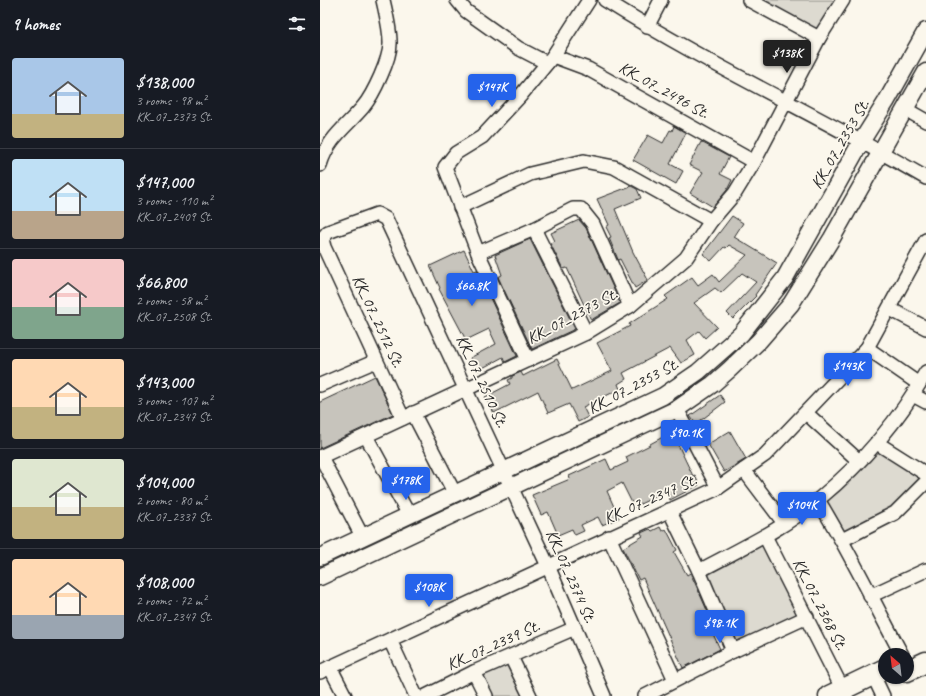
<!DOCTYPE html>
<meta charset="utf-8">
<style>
:root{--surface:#171b24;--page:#20242c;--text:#f1f3f6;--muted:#9ea1a6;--line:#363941;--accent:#2563eb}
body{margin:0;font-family:Caveat,sans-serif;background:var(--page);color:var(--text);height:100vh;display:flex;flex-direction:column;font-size:15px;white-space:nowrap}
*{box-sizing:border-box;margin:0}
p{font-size:13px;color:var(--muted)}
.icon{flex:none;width:22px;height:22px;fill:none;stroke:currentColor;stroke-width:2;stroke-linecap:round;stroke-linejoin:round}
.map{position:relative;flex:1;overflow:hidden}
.sheet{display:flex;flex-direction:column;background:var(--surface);width:320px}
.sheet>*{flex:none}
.needle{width:26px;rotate:332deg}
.controls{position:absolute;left:558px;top:648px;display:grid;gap:8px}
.controls a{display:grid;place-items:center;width:36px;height:36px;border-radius:50%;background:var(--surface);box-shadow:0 1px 3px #0004;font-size:20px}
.price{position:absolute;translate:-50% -34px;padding:0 9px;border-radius:4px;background:var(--accent);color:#fff;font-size:13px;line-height:26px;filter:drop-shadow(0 1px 2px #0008)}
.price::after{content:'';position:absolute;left:50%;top:24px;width:12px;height:9px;margin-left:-6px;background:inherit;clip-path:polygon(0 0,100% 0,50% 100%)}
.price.selected{background:#222;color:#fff}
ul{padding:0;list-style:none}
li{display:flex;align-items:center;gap:12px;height:100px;padding:0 12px}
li+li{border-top:1px solid var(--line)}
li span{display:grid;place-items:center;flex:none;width:112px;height:80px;border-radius:4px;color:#555}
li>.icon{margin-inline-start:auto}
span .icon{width:48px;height:48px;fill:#fffc;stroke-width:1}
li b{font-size:17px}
h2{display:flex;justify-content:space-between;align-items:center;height:48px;padding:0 12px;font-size:17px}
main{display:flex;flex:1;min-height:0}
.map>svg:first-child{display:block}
.green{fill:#dddad0;stroke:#84827e}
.building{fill:#c7c4bc;stroke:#2b2b2b}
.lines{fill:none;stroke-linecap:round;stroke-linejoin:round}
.minor-casing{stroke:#2b2b2b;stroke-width:16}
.tertiary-casing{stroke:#2b2b2b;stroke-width:19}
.primary-casing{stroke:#2b2b2b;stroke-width:23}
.minor{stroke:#fbf7ec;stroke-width:13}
.tertiary{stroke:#fbf7ec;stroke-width:16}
.primary{stroke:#fbf7ec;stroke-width:20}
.labels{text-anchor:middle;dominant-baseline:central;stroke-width:3.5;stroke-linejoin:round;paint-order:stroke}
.street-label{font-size:17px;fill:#2b2b2b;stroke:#fbf7ec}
</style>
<main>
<section class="sheet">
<h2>9 homes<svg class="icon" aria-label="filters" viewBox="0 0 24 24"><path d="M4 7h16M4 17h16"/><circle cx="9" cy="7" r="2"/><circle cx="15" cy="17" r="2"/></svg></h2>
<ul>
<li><span style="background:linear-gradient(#a9c7e8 70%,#c2b280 0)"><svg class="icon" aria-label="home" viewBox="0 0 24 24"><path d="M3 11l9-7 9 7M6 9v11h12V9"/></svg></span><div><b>$138,000</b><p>3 rooms · 98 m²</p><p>KK_07_2373 St.</p></div></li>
<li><span style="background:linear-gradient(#bfe0f5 65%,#b9a48a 0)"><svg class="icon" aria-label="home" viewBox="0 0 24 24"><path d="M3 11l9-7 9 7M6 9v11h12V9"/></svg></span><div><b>$147,000</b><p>3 rooms · 110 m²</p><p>KK_07_2409 St.</p></div></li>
<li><span style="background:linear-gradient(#f6c9c9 60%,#7fa58c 0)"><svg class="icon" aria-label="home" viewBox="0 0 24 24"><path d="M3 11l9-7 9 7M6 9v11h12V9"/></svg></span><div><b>$66,800</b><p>2 rooms · 58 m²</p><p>KK_07_2508 St.</p></div></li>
<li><span style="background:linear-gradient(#ffd9b3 60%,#c2b280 0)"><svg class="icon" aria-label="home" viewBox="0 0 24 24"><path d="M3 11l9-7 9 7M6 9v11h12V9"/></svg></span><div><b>$143,000</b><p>3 rooms · 107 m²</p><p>KK_07_2347 St.</p></div></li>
<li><span style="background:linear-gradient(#dfe7d0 60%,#c2b280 0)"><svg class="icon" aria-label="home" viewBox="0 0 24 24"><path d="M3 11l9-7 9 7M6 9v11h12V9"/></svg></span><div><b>$104,000</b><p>2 rooms · 80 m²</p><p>KK_07_2337 St.</p></div></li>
<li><span style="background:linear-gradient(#ffd9b3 70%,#9aa5b1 0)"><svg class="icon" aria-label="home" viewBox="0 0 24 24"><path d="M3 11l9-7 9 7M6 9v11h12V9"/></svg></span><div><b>$108,000</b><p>2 rooms · 72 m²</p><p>KK_07_2347 St.</p></div></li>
</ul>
</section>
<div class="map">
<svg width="606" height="696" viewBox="0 0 606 696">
<rect width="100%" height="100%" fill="#fbf7ec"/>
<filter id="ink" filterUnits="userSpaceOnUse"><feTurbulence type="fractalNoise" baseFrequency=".025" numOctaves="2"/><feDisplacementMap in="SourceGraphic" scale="8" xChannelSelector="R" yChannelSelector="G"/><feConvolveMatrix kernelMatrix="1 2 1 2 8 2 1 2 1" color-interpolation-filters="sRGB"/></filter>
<g filter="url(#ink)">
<g class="green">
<polygon points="429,0 512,0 520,5 499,38"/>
<polygon points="557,443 606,474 576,515 522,540 498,500"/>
<polygon points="445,536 487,617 413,651 379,571"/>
<polygon points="191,657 210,696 166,696 154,672"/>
</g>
<g class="building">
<polygon points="354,126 366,133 350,164 363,171 356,184 313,160 328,135 343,143 350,130 352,131"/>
<polygon points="381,142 409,157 400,174 412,180 407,190 393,207 370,193 383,172 369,165"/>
<polygon points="311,186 317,189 321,198 295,209 313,252 328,280 315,288 300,259 298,260 297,257 289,238 291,237 286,227 289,225 277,199"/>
<polygon points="412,216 423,223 414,237 457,263 435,295 436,296 413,319 407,313 436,282 422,273 401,293 395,288 374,303 397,327 385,338 379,331 367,340 375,355 361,363 350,348 303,373 306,379 298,384 300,389 263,407 268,417 258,422 249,404 228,413 218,391 174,413 165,397 190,384 188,380 192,378 192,376 201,372 203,376 237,359 252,390 292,371 277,343 310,326 309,324 348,299 345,296 372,277 378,285 393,274 399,282 427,255 409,245 406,248 404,247 391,261 383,254"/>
<polygon points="259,220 266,228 300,303 271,320 247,268 243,269 230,243 235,241 231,233"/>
<polygon points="210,239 255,329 212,349 178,277 182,275 175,255"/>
<polygon points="144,250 154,271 157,270 197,356 185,362 183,357 157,371 150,358 176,344 169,329 146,340 119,289 120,288 110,266"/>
<polygon points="55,376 73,414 0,448 0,402"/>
<polygon points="400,395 405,402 376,424 370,416"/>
<polygon points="410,431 426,459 404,472 388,444"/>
<polygon points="352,432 373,476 375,475 379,485 350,500 347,491 314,507 302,483 287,491 299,518 282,525 278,517 261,525 264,531 255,535 252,529 238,535 228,512 221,515 212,495 250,479 249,476 286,459 291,470 308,462 306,457 330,445 330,444"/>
<polygon points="340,527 342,531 346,529 357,550 354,552 367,575 370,573 375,583 390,617 386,619 400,649 363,668 323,578 319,580 303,548 323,536 321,533 330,529 332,531"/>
</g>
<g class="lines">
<defs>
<g id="minor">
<polyline points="137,0 146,11 198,48 227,63"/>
<path d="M 285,0 C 388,65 500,116 606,178"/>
<polyline points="429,0 499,38"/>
<polyline points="327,27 341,0"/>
<polyline points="233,56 268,69 434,162"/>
<polyline points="585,109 606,121"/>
<path d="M 0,165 C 8,138 26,127 43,107 C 53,95 71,58 70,42 C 70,29 66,14 63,0"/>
<polyline points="140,207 210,174 264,161 294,167 391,221"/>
<polyline points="214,229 266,333"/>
<polyline points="158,253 214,229 253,209 261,209 273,224 310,306"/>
<polyline points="570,309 606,328"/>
<polyline points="547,348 599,384"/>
<polyline points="208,360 158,253 125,167 136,153 162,137 201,95 233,56 269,0"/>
<polyline points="0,385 56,361"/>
<polyline points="593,395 606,402"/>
<polyline points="357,409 398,488"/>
<polyline points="93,413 135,494"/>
<polyline points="486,413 539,461"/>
<polyline points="83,418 4,247 2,239 8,232 57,214 66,219 228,566 284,696"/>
<polyline points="46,436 89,515"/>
<polyline points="557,443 606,474"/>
<polyline points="0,457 266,333 310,306 366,258 391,221 415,193 434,162 499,38 523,0"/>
<polyline points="1,457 43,538"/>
<polyline points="424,470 464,523"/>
<path d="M 498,500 C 529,550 554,603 582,655"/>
<polyline points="349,510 379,571 413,651"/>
<polyline points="445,536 526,696"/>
<polyline points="289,537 355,680"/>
<polyline points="522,540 575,513 606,482"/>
<path d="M 379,571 C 418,550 465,528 499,499 C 542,463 579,421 606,372"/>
<polyline points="550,596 606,570"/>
<polyline points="70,640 96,696"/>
<polyline points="191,657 210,696"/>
<polyline points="10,667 25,696"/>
<polyline points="0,672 398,488 445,455 547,348 606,240"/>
<polyline points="154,672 166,696"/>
<polyline points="553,675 563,696"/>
<polyline points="106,696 154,672 255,628"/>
<polyline points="325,696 413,651 487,617"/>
</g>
<g id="tertiary">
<polyline points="0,557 343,396 378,372 421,334 465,278 541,142 566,102 606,31"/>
<polyline points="0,577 357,409 393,384 410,369 439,341 471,304 512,238 606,72"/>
</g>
<g id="primary">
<polyline points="587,671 606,662"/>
<polyline points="509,696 565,669"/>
</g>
</defs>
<use href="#minor" class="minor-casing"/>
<use href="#tertiary" class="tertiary-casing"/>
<use href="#primary" class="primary-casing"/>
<use href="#minor" class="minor"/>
<use href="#tertiary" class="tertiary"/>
<use href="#primary" class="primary"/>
</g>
</g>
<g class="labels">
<g class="street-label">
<text transform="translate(344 90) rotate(29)">KK_07_2496 St.</text>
<text transform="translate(520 144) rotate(-60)">KK_07_2353 St.</text>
<text transform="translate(252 316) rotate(-28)">KK_07_2373 St.</text>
<text transform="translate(58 321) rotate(65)">KK_07_2512 St.</text>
<text transform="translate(162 381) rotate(65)">KK_07_2510 St.</text>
<text transform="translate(313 386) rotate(-28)">KK_07_2353 St.</text>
<text transform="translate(330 499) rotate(-24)">KK_07_2347 St.</text>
<text transform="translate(251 576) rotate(66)">KK_07_2374 St.</text>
<text transform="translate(500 604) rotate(63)">KK_07_2368 St.</text>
<text transform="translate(173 645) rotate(-24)">KK_07_2339 St.</text>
</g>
</g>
</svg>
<div class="controls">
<a><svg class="needle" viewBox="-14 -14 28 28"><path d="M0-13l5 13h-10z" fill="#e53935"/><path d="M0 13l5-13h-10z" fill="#9ea1a6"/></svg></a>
</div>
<b class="price selected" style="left:467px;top:74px">$138K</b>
<b class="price" style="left:172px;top:108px">$147K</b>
<b class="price" style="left:152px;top:307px">$66.8K</b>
<b class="price" style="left:528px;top:387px">$143K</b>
<b class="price" style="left:366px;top:454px">$90.1K</b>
<b class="price" style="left:86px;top:501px">$178K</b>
<b class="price" style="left:482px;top:526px">$104K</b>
<b class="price" style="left:109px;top:608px">$108K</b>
<b class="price" style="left:400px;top:644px">$98.1K</b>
</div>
</main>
